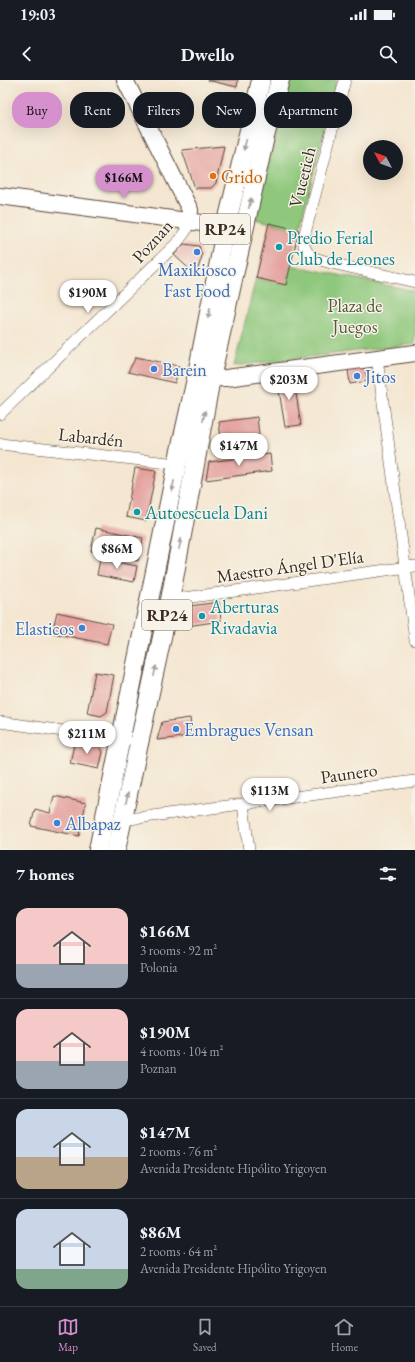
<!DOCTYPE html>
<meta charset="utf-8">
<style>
:root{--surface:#171b24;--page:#242831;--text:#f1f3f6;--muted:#9ea1a6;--line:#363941;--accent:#d690ce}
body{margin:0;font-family:"EB Garamond",serif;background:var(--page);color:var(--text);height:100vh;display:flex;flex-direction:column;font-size:15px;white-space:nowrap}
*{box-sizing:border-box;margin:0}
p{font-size:13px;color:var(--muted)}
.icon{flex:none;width:22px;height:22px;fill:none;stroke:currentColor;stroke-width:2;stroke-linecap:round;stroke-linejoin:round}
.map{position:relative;height:770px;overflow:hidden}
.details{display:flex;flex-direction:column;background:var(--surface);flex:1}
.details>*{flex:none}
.top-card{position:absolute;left:12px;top:12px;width:391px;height:36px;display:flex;gap:8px}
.needle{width:26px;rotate:311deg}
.controls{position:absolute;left:363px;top:60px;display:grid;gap:8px}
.controls a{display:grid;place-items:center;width:40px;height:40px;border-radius:50%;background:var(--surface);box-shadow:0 4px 16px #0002;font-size:20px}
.price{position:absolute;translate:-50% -34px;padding:0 9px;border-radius:14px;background:#fff;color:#222;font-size:13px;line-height:26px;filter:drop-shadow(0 1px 2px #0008)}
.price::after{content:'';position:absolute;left:50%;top:24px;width:12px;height:9px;margin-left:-6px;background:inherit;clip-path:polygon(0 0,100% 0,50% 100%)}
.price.on{background:var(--accent);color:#111}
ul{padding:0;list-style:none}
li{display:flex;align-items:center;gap:12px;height:100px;padding:0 16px}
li+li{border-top:1px solid var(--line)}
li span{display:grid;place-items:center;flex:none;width:112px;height:80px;border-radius:12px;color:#555}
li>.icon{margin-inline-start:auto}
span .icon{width:48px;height:48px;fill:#fffc;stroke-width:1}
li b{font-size:17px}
h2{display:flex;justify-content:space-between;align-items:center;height:48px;padding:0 16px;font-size:17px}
.chip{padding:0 14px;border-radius:16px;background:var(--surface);box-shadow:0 4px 16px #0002;font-size:14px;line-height:36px}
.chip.on{background:var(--accent);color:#111}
.status{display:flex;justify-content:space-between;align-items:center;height:28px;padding:0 20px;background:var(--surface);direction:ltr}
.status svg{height:11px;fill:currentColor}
header{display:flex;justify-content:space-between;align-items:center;height:52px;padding:0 16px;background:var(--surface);font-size:18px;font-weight:700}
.menu{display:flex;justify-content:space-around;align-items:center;height:56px;border-top:1px solid var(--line);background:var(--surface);font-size:11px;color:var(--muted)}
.menu a{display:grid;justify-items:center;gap:2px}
.menu .on{color:var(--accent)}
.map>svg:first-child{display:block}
.green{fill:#8fc87d;stroke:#65794e}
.building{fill:#e4a29e}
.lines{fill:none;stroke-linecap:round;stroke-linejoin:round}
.street-casing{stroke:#574639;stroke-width:12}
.secondary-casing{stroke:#574639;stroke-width:18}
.primary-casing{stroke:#574639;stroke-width:20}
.street{stroke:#fff;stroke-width:11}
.secondary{stroke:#fff;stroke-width:16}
.primary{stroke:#fff;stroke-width:18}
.oneway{fill:#a79f9a}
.food-dot{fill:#e8710a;stroke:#f7f3e8;stroke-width:1.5}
.culture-dot{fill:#0f9aa8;stroke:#f7f3e8;stroke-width:1.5}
.shop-dot{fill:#3f7fe0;stroke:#f7f3e8;stroke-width:1.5}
.labels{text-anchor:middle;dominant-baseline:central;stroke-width:3;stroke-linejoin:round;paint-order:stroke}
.shield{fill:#f7f3e8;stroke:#73665b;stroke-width:1}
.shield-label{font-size:17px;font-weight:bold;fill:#3b2a1e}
.food-label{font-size:18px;fill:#c56008;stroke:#f7f3e8;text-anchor:start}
.street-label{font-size:18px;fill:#3b2a1e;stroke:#f7f3e8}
.culture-label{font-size:18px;fill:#0d838f;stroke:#f7f3e8;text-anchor:start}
.shop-label{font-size:18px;fill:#366cbe;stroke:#f7f3e8;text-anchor:start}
.park-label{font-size:18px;fill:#54593a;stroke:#f7f3e8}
</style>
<div class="status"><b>19:03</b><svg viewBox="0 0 49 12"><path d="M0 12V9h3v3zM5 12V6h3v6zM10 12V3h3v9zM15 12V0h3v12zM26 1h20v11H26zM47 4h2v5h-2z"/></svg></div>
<header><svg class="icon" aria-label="back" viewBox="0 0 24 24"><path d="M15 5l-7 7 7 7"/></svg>Dwello<svg class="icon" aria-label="search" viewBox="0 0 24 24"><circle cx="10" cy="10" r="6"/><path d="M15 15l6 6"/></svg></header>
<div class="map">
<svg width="415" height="770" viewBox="0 0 415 770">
<rect width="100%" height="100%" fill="#f7f3e8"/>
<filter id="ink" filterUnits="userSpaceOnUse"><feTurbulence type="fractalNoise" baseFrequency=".025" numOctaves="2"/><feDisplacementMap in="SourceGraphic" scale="8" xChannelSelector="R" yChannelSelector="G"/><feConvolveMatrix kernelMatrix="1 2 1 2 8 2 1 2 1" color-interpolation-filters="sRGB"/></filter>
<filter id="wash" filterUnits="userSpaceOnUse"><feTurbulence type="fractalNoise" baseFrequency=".012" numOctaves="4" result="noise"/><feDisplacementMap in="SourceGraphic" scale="16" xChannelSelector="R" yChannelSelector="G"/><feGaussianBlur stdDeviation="0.9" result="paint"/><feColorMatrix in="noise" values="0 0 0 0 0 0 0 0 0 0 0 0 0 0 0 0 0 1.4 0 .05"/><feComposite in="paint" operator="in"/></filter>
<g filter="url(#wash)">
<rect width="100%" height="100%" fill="#f4e6d0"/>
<g class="green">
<polygon points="290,0 337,0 299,150 255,139"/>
<polygon points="291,185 415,211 415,264 234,286 256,198 286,205"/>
</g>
<g id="blocks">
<g class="building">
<polygon points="207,0 238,0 237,7"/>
<polygon points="224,66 216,103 211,108 195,108 182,70"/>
<polygon points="269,143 299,150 286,205 256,198"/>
<polygon points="184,164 199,166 202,176 196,195 174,175"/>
<polygon points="136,277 179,286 175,303 128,292"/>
<polygon points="365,287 367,301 350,304 348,290"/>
<polygon points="293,295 301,345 285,347 277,298"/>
<polygon points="257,337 259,355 221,359 219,342"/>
<polygon points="270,374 272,391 206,400 209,382"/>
<polygon points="135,388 156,391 146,441 126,437"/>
<polygon points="96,448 143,458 138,481 91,471"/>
<polygon points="100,479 137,486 134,502 97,495"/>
<polygon points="219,522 221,541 180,547 184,530 190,526"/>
<polygon points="57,532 112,544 107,564 52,553"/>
<polygon points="95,592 114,595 107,632 101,636 87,633"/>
<polygon points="190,638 192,656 157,660 162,642"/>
<polygon points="75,660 98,664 103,672 99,689 70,683"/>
<polygon points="54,716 86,723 79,756 31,746 35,729 50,733"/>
</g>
</g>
</g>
<g filter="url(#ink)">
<use href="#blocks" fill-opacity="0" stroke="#574639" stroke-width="1"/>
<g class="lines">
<defs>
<g id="street">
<polyline points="345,0 304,157 304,166 307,172 311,177 331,183 415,202"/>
<polyline points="377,278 415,560"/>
<polyline points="0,334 176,164 185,152 189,142"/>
<polyline points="0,364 177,384"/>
<polyline points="170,520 415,486"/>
<polyline points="0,642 126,660"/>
<polyline points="243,724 249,770"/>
<polyline points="122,740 415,701"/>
</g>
<g id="secondary">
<polyline points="125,0 190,130 189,142"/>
<polyline points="0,116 239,148"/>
<polyline points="198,299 226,298 415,273"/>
</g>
<g id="primary">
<polyline points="98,770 177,384 196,299 226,146 261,0"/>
<polyline points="116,770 170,520 211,298 265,57 280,0"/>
</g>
</defs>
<use href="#street" class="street-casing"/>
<use href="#secondary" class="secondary-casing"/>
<use href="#primary" class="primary-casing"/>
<use href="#street" class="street"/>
<use href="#secondary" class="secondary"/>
<use href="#primary" class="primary"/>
</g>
<defs><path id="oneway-solid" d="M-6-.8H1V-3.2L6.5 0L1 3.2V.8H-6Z"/></defs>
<g class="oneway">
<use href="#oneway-solid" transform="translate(245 65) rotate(104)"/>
<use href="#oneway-solid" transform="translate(250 123) rotate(-77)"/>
<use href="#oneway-solid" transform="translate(209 233) rotate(101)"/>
<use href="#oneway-solid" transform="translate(204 336) rotate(-79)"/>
<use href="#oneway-solid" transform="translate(173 406) rotate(101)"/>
<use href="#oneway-solid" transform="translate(180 464) rotate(-79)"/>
<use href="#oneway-solid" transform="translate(155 591) rotate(-78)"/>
<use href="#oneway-solid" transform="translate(127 718) rotate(-77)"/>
</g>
</g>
<circle class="food-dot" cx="213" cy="96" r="4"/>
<g class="culture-dot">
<circle cx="279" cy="167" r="4"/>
<circle cx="137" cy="432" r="4"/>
<circle cx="202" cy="536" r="4"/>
</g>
<g class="shop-dot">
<circle cx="197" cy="172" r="4"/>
<circle cx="154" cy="289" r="4"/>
<circle cx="357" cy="296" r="4"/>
<circle cx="82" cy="548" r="4"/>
<circle cx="176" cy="649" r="4"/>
<circle cx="57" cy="743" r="4"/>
</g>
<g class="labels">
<g class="shield">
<rect x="200" y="134" width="50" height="30" rx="3"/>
<rect x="142" y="520" width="50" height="30" rx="3"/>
</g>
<g class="shield-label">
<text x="225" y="149">RP24</text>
<text x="167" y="535">RP24</text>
</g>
<g class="food-label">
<text x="221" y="96">Grido</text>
</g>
<g class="street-label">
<text transform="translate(302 97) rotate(-76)">Vucetich</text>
<text transform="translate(152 161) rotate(-48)">Poznan</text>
<text transform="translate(91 357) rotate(6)">Labardén</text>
<text transform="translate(290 486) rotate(-8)">Maestro Ángel D'Elía</text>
<text transform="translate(349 693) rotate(-8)">Paunero</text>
</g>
<g class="culture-label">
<text x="287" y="157">Predio Ferial<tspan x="287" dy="21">Club de Leones</tspan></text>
<text x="145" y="432">Autoescuela Dani</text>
<text x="210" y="526">Aberturas<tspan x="210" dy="21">Rivadavia</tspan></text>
</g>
<g class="shop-label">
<text x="197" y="189" text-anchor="middle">Maxikiosco<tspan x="197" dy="21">Fast Food</tspan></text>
<text x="162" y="289">Barein</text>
<text x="365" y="296">Jitos</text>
<text x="74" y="548" text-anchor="end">Elasticos</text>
<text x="184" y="649">Embragues Vensan</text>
<text x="65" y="743">Albapaz</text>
</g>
<g class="park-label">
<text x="355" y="225">Plaza de<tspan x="355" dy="21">Juegos</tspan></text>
</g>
</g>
</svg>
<div class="controls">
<a><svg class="needle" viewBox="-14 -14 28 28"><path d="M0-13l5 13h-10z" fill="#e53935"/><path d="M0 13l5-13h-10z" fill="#9ea1a6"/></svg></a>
</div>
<b class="price on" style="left:124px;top:119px">$166M</b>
<b class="price" style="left:88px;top:234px">$190M</b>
<b class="price" style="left:289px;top:321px">$203M</b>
<b class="price" style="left:239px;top:387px">$147M</b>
<b class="price" style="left:117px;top:490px">$86M</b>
<b class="price" style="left:87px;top:675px">$211M</b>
<b class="price" style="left:270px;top:732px">$113M</b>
<div class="top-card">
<a class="chip on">Buy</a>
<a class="chip">Rent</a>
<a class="chip">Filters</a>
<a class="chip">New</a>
<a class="chip">Apartment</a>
</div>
</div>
<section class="details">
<h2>7 homes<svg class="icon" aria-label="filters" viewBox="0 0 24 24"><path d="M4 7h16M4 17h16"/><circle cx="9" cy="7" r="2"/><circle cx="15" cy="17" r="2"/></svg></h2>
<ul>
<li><span style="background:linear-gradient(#f6c9c9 70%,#9aa5b1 0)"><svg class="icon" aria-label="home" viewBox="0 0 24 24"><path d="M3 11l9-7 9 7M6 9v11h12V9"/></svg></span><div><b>$166M</b><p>3 rooms · 92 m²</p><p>Polonia</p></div></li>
<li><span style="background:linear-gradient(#f6c9c9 65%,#9aa5b1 0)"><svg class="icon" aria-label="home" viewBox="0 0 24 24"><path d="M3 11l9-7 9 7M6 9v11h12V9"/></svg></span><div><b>$190M</b><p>4 rooms · 104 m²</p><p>Poznan</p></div></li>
<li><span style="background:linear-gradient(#c9d6e8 60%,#b9a48a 0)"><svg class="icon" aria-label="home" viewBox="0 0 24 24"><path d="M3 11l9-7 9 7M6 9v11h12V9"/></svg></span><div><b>$147M</b><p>2 rooms · 76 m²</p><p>Avenida Presidente Hipólito Yrigoyen</p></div></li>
<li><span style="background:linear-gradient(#c9d6e8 75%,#7fa58c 0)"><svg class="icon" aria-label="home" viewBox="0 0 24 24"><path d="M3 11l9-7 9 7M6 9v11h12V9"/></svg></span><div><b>$86M</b><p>2 rooms · 64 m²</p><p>Avenida Presidente Hipólito Yrigoyen</p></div></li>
</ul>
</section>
<nav class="menu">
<a class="on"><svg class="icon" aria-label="map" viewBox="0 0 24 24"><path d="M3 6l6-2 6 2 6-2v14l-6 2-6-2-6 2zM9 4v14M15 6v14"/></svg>Map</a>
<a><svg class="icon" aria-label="saved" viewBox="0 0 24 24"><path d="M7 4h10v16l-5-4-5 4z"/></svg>Saved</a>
<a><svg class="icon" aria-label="home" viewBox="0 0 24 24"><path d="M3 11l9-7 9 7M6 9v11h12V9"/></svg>Home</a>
</nav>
